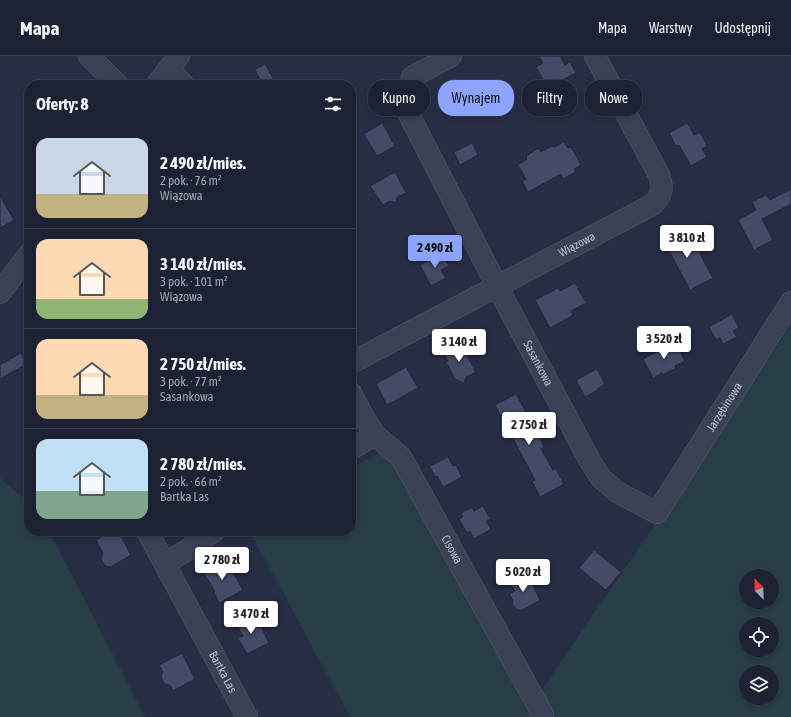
<!DOCTYPE html>
<html lang="pl">
<meta charset="utf-8">
<style>
:root{--surface:#1c2234;--page:#252a3c;--text:#f1f3f6;--muted:#a0a4ac;--line:#3a3f4f;--accent:#8da4ff}
body{margin:0;font-family:"Asap Condensed",sans-serif;background:var(--page);color:var(--text);height:100vh;display:flex;flex-direction:column;font-size:15px;white-space:nowrap}
*{box-sizing:border-box;margin:0}
p{font-size:13px;color:var(--muted)}
.icon{flex:none;width:22px;height:22px;fill:none;stroke:currentColor;stroke-width:2;stroke-linecap:round;stroke-linejoin:round}
.map{position:relative;flex:1;overflow:hidden}
.details{position:absolute;left:24px;top:24px;width:332px;height:456px;display:flex;flex-direction:column;background:var(--surface);border-radius:16px;box-shadow:0 2px 6px #0003,0 0 0 1px var(--line)}
.details>*{flex:none}
.top-card{position:absolute;left:368px;top:24px;width:363px;height:36px;display:flex;gap:8px}
.needle{width:26px;rotate:337deg}
.fabs{position:absolute;left:739px;top:513px;display:grid;gap:8px}
.fabs a{display:grid;place-items:center;width:40px;height:40px;border-radius:50%;background:var(--surface);box-shadow:0 2px 6px #0003,0 0 0 1px var(--line);font-size:20px}
.price{position:absolute;translate:-50% -34px;padding:0 9px;border-radius:4px;background:#fff;color:#222;font-size:13px;line-height:26px;filter:drop-shadow(0 1px 2px #0008)}
.price::after{content:'';position:absolute;left:50%;top:24px;width:12px;height:9px;margin-left:-6px;background:inherit;clip-path:polygon(0 0,100% 0,50% 100%)}
.price.selected{background:var(--accent);color:#111}
ul{padding:0;list-style:none}
li{display:flex;align-items:center;gap:12px;height:100px;padding:0 12px}
li+li{border-top:1px solid var(--line)}
li span{display:grid;place-items:center;flex:none;width:112px;height:80px;border-radius:12px;color:#555}
li>.icon{margin-inline-start:auto}
span .icon{width:48px;height:48px;fill:#fffc;stroke-width:1}
li b{font-size:17px}
h2{display:flex;justify-content:space-between;align-items:center;height:48px;padding:0 12px;font-size:17px}
.chip{padding:0 14px;border-radius:16px;background:var(--surface);box-shadow:0 2px 6px #0003,0 0 0 1px var(--line);font-size:14px;line-height:36px}
.chip.selected{background:var(--accent);color:#111}
header{display:flex;align-items:center;gap:24px;box-sizing:border-box;height:56px;padding:0 20px;background:var(--surface);border-bottom:1px solid var(--line)}
header strong{font-size:19px}
nav{display:flex;gap:22px;margin-inline-start:auto;font-size:14px}
.map>svg:first-child{display:block}
.green{fill:#283e47;fill-rule:evenodd}
.building{fill:#434b66;stroke:#21273d}
.lines{fill:none;stroke-linecap:round;stroke-linejoin:round}
.minor-casing{stroke:#565b70;stroke-width:22}
.minor{stroke:#3b4155;stroke-width:21}
.labels{text-anchor:middle;dominant-baseline:central;stroke-width:3;stroke-linejoin:round;paint-order:stroke}
.street-label{font-size:12px;fill:#b9bdce;stroke:#1f253b}
</style>
<header>
<strong>Mapa</strong>
<nav><a>Mapa</a><a>Warstwy</a><a>Udostępnij</a></nav>
</header>
<div class="map">
<svg width="791" height="661" viewBox="0 0 791 661">
<rect width="100%" height="100%" fill="#262e46"/>
<g class="green">
<path d="M 791,270 L 791,661 L 350,661 L 250,475 L 351,475 L 351,412 L 385,395 L 486,556 L 536,642 ZM 746,520 L 772,520 L 772,546 L 746,546 ZM 746,568 L 772,568 L 772,594 L 746,594 ZM 746,616 L 772,616 L 772,642 L 746,642 Z"/>
<polygon points="0,422 29,447 29,475 49,475 145,661 0,661"/>
</g>
<g class="building">
<polygon points="539,0 560,0 565,9 570,6 576,17 555,28 553,23 545,27 536,11 543,7"/>
<polygon points="265,8 277,29 263,29 255,14"/>
<polygon points="464,33 466,35 469,33 478,49 460,59 450,41"/>
<polygon points="382,67 395,90 377,100 364,78"/>
<polygon points="687,67 694,79 700,76 707,90 702,93 707,101 691,110 679,89 676,90 669,77"/>
<polygon points="564,86 568,92 571,91 581,109 574,113 576,116 563,123 561,118 528,136 522,125 526,123 518,109 527,103 526,100 539,92 541,96 552,90 554,91"/>
<polygon points="472,87 478,99 460,109 454,96"/>
<polygon points="395,116 406,137 397,141 396,147 390,145 383,149 370,130"/>
<polygon points="791,133 791,148 762,163 773,184 754,194 738,164 756,154 752,146 766,139 770,144"/>
<polygon points="0,140 14,164 0,172"/>
<polygon points="677,171 684,184 691,181 713,222 690,234 661,180"/>
<polygon points="442,197 449,210 441,214 446,222 431,230 420,209"/>
<polygon points="575,227 586,247 571,255 573,259 550,272 535,244 558,232 560,235"/>
<polygon points="732,258 739,272 733,275 737,281 723,288 720,282 716,284 709,271"/>
<polygon points="675,286 685,305 675,310 676,312 663,319 662,317 653,322 643,303"/>
<polygon points="460,287 476,316 466,321 464,327 455,323 446,306 448,305 443,296"/>
<polygon points="21,297 27,308 0,323 0,309"/>
<polygon points="406,311 418,332 387,349 376,328"/>
<polygon points="597,313 605,328 597,333 598,334 585,341 576,324"/>
<polygon points="516,338 526,356 522,358 533,379 537,377 544,391 541,393 553,414 556,413 564,428 540,441 532,425 535,424 495,349"/>
<polygon points="448,401 453,410 456,409 462,421 443,431 437,420 435,421 430,410"/>
<polygon points="483,450 490,463 486,465 491,473 474,483 470,475 467,477 459,463 463,461 461,457 472,451 474,455"/>
<polygon points="112,475 118,475 131,499 111,511 105,510 101,503 103,497 96,484"/>
<polygon points="594,494 621,516 606,534 579,512"/>
<polygon points="216,506 219,512 228,508 243,534 219,547 214,536 215,535 201,513"/>
<polygon points="521,516 528,528 531,526 540,544 521,555 515,552 512,548 513,545 510,538 515,535 508,524"/>
<polygon points="251,559 258,572 261,571 269,587 247,598 238,582 243,580 236,567"/>
<polygon points="182,597 195,623 173,635 170,629 165,628 162,624 161,619 163,616 159,609"/>
</g>
<g class="lines">
<defs>
<g id="minor">
<polyline points="89,0 118,29"/>
<path id="s1" d="M 451,0 L 412,21 L 403,47 L 497,230 L 590,405 L 601,422 L 617,436 L 657,457 L 791,246"/>
<polyline points="169,13 184,29"/>
<polyline points="156,29 179,0"/>
<polyline points="0,237 29,198"/>
<path id="s2" d="M 351,307 L 652,149 C 662,140 664,132 659,119 L 595,0"/>
<path id="s3" d="M 351,337 L 363,360 L 375,379 L 401,401 L 543,659"/>
<polyline points="351,393 375,379"/>
<path id="s4" d="M 147,475 L 247,661"/>
<polyline points="165,507 186,495 214,475"/>
</g>
</defs>
<use href="#minor" class="minor-casing"/>
<use href="#minor" class="minor"/>
</g>
<g class="labels">
<g class="street-label">
<text stroke="none"><textPath href="#s2" startOffset="255">Wiązowa</textPath></text>
<text stroke="none"><textPath href="#s1" startOffset="365">Sasankowa</textPath></text>
<text stroke="none"><textPath href="#s1" startOffset="688">Jarzębinowa</textPath></text>
<text stroke="none"><textPath href="#s3" startOffset="188">Cisowa</textPath></text>
<text stroke="none"><textPath href="#s4" startOffset="160">Bartka Las</textPath></text>
</g>
</g>
</svg>
<div class="fabs">
<a><svg class="needle" viewBox="-14 -14 28 28"><path d="M0-13l5 13h-10z" fill="#e53935"/><path d="M0 13l5-13h-10z" fill="#a0a4ac"/></svg></a>
<a><svg class="icon" aria-label="locate" viewBox="0 0 24 24"><circle cx="12" cy="12" r="6"/><path d="M12 2v4M12 18v4M2 12h4M18 12h4"/></svg></a>
<a><svg class="icon" aria-label="layers" viewBox="0 0 24 24"><path d="M12 4l9 5-9 5-9-5zM3 14l9 5 9-5"/></svg></a>
</div>
<b class="price" style="left:687px;top:203px">3 810 zł</b>
<b class="price selected" style="left:435px;top:213px">2 490 zł</b>
<b class="price" style="left:664px;top:304px">3 520 zł</b>
<b class="price" style="left:459px;top:307px">3 140 zł</b>
<b class="price" style="left:529px;top:390px">2 750 zł</b>
<b class="price" style="left:222px;top:525px">2 780 zł</b>
<b class="price" style="left:523px;top:537px">5 020 zł</b>
<b class="price" style="left:251px;top:579px">3 470 zł</b>
<div class="top-card">
<a class="chip">Kupno</a>
<a class="chip selected">Wynajem</a>
<a class="chip">Filtry</a>
<a class="chip">Nowe</a>
</div>
<section class="details">
<h2>Oferty: 8<svg class="icon" aria-label="filters" viewBox="0 0 24 24"><path d="M4 7h16M4 17h16"/><circle cx="9" cy="7" r="2"/><circle cx="15" cy="17" r="2"/></svg></h2>
<ul>
<li><span style="background:linear-gradient(#c9d6e8 70%,#c2b280 0)"><svg class="icon" aria-label="home" viewBox="0 0 24 24"><path d="M3 11l9-7 9 7M6 9v11h12V9"/></svg></span><div><b>2 490 zł/mies.</b><p>2 pok. · 76 m²</p><p>Wiązowa</p></div></li>
<li><span style="background:linear-gradient(#ffd9b3 75%,#8fb573 0)"><svg class="icon" aria-label="home" viewBox="0 0 24 24"><path d="M3 11l9-7 9 7M6 9v11h12V9"/></svg></span><div><b>3 140 zł/mies.</b><p>3 pok. · 101 m²</p><p>Wiązowa</p></div></li>
<li><span style="background:linear-gradient(#ffd9b3 70%,#c2b280 0)"><svg class="icon" aria-label="home" viewBox="0 0 24 24"><path d="M3 11l9-7 9 7M6 9v11h12V9"/></svg></span><div><b>2 750 zł/mies.</b><p>3 pok. · 77 m²</p><p>Sasankowa</p></div></li>
<li><span style="background:linear-gradient(#bfe0f5 65%,#7fa58c 0)"><svg class="icon" aria-label="home" viewBox="0 0 24 24"><path d="M3 11l9-7 9 7M6 9v11h12V9"/></svg></span><div><b>2 780 zł/mies.</b><p>2 pok. · 66 m²</p><p>Bartka Las</p></div></li>
</ul>
</section>
</div>
